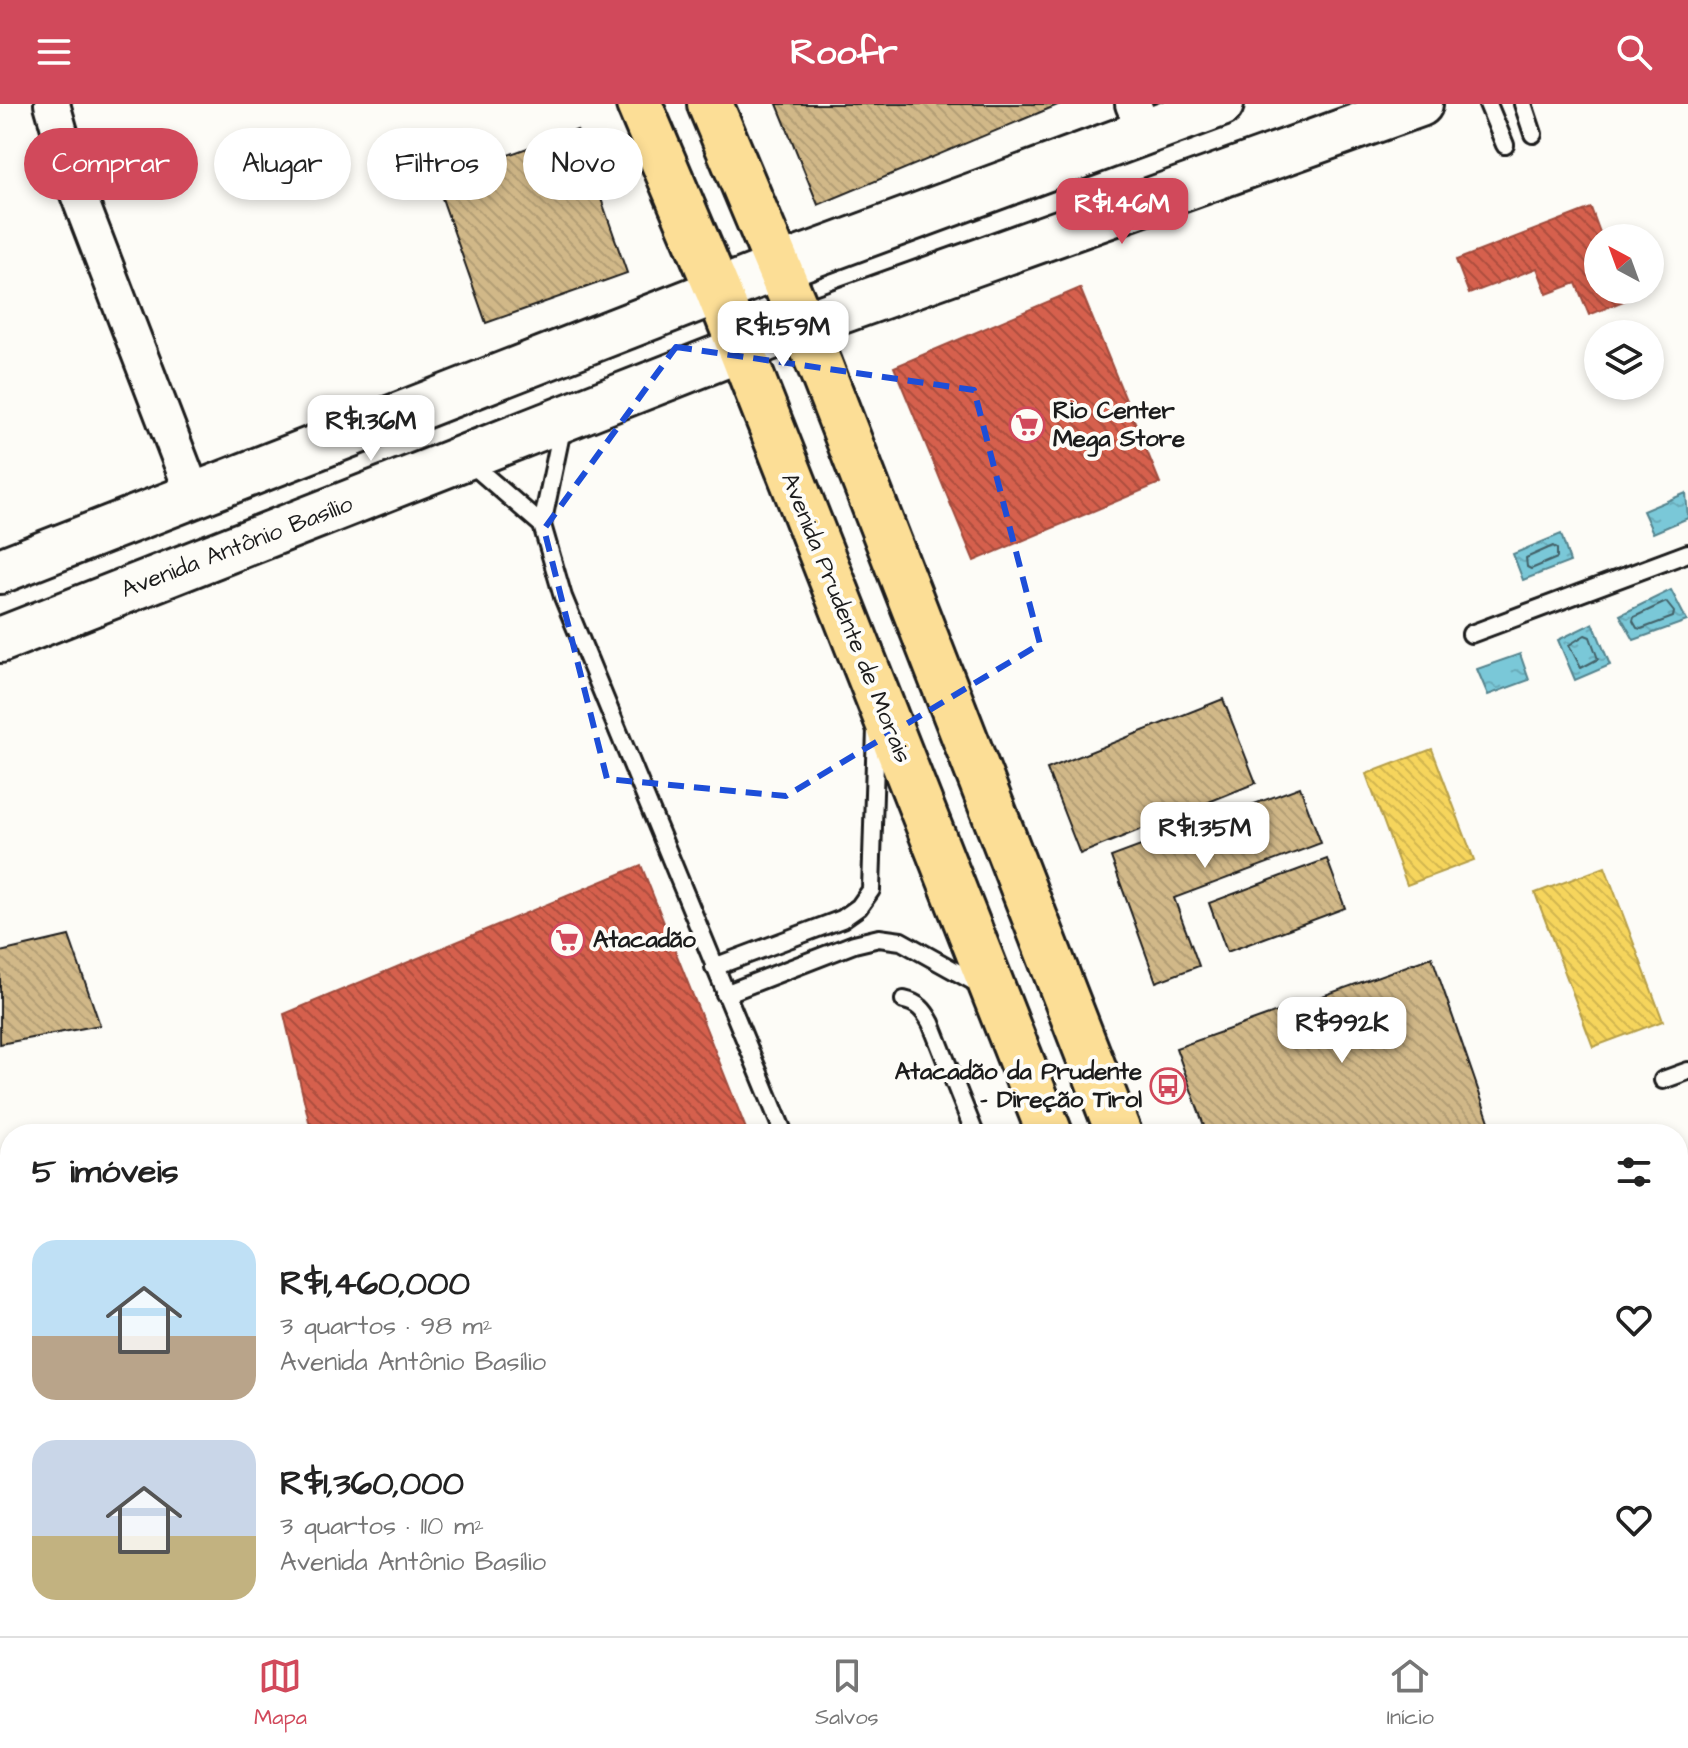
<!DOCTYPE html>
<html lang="pt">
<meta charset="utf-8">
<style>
:root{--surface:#fff;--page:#f6f6f6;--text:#222;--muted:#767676;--line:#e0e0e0;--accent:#d1495b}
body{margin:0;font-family:"Architects Daughter",sans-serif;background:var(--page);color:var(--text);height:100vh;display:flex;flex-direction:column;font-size:30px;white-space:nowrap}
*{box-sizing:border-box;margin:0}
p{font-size:26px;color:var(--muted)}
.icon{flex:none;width:44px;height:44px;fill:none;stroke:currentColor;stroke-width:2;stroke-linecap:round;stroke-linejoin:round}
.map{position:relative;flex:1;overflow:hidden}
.sheet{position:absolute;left:0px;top:1020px;width:1688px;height:512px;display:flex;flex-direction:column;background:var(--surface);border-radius:32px 32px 0 0;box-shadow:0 4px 12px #0003}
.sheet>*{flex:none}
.guide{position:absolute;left:24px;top:24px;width:800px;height:72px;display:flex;gap:16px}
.needle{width:52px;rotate:319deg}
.fabs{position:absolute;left:1584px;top:120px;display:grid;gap:16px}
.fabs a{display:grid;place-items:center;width:80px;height:80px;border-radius:50%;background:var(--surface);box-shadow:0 4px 12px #0003;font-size:40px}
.price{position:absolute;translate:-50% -68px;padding:0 18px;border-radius:16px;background:#fff;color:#222;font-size:26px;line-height:52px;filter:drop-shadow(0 2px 4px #0008)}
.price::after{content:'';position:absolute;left:50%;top:48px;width:24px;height:18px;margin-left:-12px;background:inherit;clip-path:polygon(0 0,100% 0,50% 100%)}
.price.selected{background:var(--accent);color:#fff}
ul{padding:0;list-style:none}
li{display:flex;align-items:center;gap:24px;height:200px;padding:0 32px}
li span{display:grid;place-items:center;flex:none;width:224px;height:160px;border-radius:24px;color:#555}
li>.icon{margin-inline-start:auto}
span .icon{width:96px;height:96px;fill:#fffc;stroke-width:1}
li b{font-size:34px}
h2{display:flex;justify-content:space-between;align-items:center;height:96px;padding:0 32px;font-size:34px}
.chip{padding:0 28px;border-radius:36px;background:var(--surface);box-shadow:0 4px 12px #0003;font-size:28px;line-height:72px}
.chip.selected{background:var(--accent);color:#fff}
header{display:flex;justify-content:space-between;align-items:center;height:104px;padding:0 32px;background:var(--accent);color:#fff;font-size:36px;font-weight:800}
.menu{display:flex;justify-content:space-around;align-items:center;height:112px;border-top:2px solid var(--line);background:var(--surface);font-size:22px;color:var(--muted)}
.menu a{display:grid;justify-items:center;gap:4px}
.menu .selected{color:var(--accent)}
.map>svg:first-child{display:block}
.water{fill:url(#water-ripples);stroke:#54838d;stroke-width:2}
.homes{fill:url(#homes-back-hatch);stroke:#b59e49;stroke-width:2}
.shops{fill:url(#shops-back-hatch);stroke:#9e4c3e;stroke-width:2}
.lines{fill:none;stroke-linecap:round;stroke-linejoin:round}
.shore{stroke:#426167;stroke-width:2}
.building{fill:url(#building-back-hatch);stroke:#1c1c1c;stroke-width:2}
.service-casing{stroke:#1c1c1c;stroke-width:22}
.minor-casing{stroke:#1c1c1c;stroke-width:40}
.secondary-casing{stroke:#1c1c1c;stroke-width:50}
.primary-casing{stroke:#1c1c1c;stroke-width:50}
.service{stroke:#fdfcf7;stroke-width:16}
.minor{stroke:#fdfcf7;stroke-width:34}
.secondary{stroke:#fdfcf7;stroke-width:44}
.primary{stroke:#fcde96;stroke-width:44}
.marked{fill:none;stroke:#1d4ed8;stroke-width:6;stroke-dasharray:16 10;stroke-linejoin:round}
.labels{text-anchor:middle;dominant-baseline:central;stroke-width:8;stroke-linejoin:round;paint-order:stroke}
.poi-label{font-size:24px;font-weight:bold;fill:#1c1c1c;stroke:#fdfcf7;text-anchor:start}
.street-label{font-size:24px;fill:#1c1c1c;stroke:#fdfcf7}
</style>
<header><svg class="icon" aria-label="menu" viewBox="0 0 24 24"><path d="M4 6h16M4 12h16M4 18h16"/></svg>Roofr<svg class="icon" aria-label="search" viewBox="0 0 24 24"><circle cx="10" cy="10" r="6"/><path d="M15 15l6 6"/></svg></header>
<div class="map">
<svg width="1688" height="1532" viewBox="0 0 1688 1532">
<defs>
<pattern id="water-ripples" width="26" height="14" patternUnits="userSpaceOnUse" patternTransform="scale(2)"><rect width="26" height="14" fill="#7ac8d8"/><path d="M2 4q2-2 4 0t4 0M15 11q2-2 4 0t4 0" fill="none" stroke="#69abb9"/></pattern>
<pattern id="homes-back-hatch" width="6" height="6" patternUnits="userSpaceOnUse" patternTransform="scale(2)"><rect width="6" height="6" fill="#f6d55c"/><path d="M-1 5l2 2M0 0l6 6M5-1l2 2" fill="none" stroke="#d2b64f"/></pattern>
<pattern id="shops-back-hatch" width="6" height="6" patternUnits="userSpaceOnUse" patternTransform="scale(2)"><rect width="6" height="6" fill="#d6604d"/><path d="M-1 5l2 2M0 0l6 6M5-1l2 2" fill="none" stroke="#ad4e3f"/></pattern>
<pattern id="building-back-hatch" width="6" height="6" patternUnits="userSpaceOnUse" patternTransform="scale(2)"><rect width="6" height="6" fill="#d1b888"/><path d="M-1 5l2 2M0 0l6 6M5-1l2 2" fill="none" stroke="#b39e75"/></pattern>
</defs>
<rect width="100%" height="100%" fill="#fdfcf7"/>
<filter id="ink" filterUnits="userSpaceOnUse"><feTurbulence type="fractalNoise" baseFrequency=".0125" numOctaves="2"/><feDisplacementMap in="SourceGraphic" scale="16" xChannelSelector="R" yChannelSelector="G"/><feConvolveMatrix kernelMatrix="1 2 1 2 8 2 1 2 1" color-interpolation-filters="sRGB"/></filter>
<g filter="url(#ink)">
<g class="water">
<polygon points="1686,389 1688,414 1653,429 1643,407"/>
<polygon points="1561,430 1570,458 1523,476 1513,450"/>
<polygon points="1671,486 1687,517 1634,536 1620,511"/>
<polygon points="1593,519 1610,561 1575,576 1558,536"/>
<polygon points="1520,550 1529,576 1488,591 1477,565"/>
</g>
<g class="homes">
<polygon points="1432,645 1474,756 1407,781 1366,670"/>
<polygon points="1605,763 1663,917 1593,943 1535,789"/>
</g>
<g class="shops">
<polygon points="1591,104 1602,134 1598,134 1598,186 1622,186 1626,196 1589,211 1576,179 1547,190 1537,164 1469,190 1456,156"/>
<polygon points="1080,184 1160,379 974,457 894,263"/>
<polygon points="641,761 748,1030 312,1030 284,910"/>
<polygon points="1678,1453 1688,1479 1688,1532 1367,1532 1363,1522 1678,1522"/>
<polygon points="428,1522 944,1522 948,1532 431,1532"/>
</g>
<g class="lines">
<g class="shore">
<polygon points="1553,442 1557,445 1557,454 1531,465 1527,463 1526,454"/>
<polygon points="1666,498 1674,508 1673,513 1641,525 1637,524 1633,517 1634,513"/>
<polygon points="1585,531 1590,533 1598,555 1581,564 1569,541"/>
</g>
</g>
<g class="building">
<polygon points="777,0 1060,0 818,101"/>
<polygon points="577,26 627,169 486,219 436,77"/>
<polygon points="1223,595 1256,679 1080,750 1047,665"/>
<polygon points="1300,683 1321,739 1174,794 1199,862 1156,878 1111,753"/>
<polygon points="1327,755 1345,804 1227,848 1209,799"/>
<polygon points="69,832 100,921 0,940 0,848"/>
<polygon points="1432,853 1491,1023 1470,1030 1207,1030 1176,944"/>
<polygon points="1688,1111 1688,1227 1678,1230 1678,1115"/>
</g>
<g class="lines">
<defs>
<g id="service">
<polyline points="1488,0 1505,41"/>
<polyline points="1523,0 1533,30"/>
<polyline points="563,320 542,421 563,493 784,1030"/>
<polyline points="468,357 542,421"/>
<polyline points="1471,530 1688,449"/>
<polyline points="714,863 842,815 859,803 871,786 876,625"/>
<polyline points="725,890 854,840 879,834 901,837 982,882"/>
<path d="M 904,896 C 918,899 924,906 931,919 L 975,1030"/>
<polyline points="1663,976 1688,967"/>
<polyline points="990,1522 994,1532"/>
<polyline points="1142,1532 1156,1522"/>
</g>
<g id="minor">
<polyline points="52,0 76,85 194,392"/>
<polyline points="1133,0 1145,29"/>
</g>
<g id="secondary">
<polyline points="0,467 779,163 1221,0"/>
<polyline points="0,536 802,221 1420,0"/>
<polyline points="0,1415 10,1441"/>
<polyline points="41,1522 45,1532"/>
</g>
<g id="primary">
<polyline points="639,0 718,187 1050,1030"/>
<polyline points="710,0 820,262 1119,1030"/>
<polyline points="1243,1522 1247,1532"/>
<polyline points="1311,1522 1315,1532"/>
</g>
</defs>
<use href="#service" class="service-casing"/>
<use href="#minor" class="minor-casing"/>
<use href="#secondary" class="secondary-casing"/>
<use href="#primary" class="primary-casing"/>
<use href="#service" class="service"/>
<use href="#minor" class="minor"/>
<use href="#secondary" class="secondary"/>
<use href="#primary" class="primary"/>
</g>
</g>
<path class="marked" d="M 676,243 L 974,286 L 1040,540 L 786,692 L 607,675 L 544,425 Z"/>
<defs>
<symbol id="supermarket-ring" viewBox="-11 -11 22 22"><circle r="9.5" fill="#fdfcf7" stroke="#d1495b" stroke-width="1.5"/><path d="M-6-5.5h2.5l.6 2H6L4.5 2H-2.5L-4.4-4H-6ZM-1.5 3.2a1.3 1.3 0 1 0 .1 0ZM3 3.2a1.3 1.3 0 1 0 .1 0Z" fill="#d1495b"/></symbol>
<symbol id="bus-ring" viewBox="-11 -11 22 22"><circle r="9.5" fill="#fdfcf7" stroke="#d1495b" stroke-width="1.5"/><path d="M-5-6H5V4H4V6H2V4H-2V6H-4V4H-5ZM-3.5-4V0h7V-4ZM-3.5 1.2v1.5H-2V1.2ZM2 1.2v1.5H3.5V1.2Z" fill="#d1495b"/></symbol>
</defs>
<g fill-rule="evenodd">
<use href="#supermarket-ring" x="1007" y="301" width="40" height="40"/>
<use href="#supermarket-ring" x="547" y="816" width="40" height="40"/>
<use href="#bus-ring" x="1148" y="962" width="40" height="40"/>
</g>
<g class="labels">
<g class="poi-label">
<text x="1053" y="307">Rio Center<tspan x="1053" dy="28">Mega Store</tspan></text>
<text x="593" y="836">Atacadão</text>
<text x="1142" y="968" text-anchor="end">Atacadão da Prudente<tspan x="1142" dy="28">- Direção Tirol</tspan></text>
</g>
<g class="street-label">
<text transform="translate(237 443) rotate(-21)">Avenida Antônio Basílio</text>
<text transform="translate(846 514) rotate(68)">Avenida Prudente de Morais</text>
</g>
</g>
</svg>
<div class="fabs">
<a><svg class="needle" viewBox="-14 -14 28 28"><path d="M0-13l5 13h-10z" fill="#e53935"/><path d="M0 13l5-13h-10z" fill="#767676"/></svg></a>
<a><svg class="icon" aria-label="layers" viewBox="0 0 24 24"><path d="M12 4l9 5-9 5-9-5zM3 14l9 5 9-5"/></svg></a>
</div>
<b class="price selected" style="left:1122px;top:142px">R$1.46M</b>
<b class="price" style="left:783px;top:265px">R$1.59M</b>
<b class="price" style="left:371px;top:359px">R$1.36M</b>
<b class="price" style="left:1205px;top:766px">R$1.35M</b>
<b class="price" style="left:1342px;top:961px">R$992K</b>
<div class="guide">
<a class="chip selected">Comprar</a>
<a class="chip">Alugar</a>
<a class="chip">Filtros</a>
<a class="chip">Novo</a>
</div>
<section class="sheet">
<h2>5 imóveis<svg class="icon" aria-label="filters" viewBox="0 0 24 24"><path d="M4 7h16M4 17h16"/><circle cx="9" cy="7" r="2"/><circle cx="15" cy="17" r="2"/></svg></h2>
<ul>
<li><span style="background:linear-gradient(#bfe0f5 60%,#b9a48a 0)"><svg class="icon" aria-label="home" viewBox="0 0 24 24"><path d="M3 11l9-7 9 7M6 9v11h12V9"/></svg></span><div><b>R$1,460,000</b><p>3 quartos · 98 m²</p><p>Avenida Antônio Basílio</p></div><svg class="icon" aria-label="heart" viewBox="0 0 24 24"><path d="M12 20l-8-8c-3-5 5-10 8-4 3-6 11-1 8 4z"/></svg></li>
<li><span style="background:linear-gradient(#c9d6e8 60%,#c2b280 0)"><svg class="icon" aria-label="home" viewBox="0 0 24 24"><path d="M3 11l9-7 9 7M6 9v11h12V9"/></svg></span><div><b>R$1,360,000</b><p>3 quartos · 110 m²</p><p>Avenida Antônio Basílio</p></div><svg class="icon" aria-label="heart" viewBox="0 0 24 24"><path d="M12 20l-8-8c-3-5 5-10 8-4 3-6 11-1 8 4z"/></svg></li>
</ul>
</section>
</div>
<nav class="menu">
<a class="selected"><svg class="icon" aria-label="map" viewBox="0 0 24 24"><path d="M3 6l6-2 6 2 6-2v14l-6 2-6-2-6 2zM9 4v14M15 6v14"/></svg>Mapa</a>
<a><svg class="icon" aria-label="saved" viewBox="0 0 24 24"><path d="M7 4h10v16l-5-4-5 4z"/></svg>Salvos</a>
<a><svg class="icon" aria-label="home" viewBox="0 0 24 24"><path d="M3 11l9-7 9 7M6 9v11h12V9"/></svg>Início</a>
</nav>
